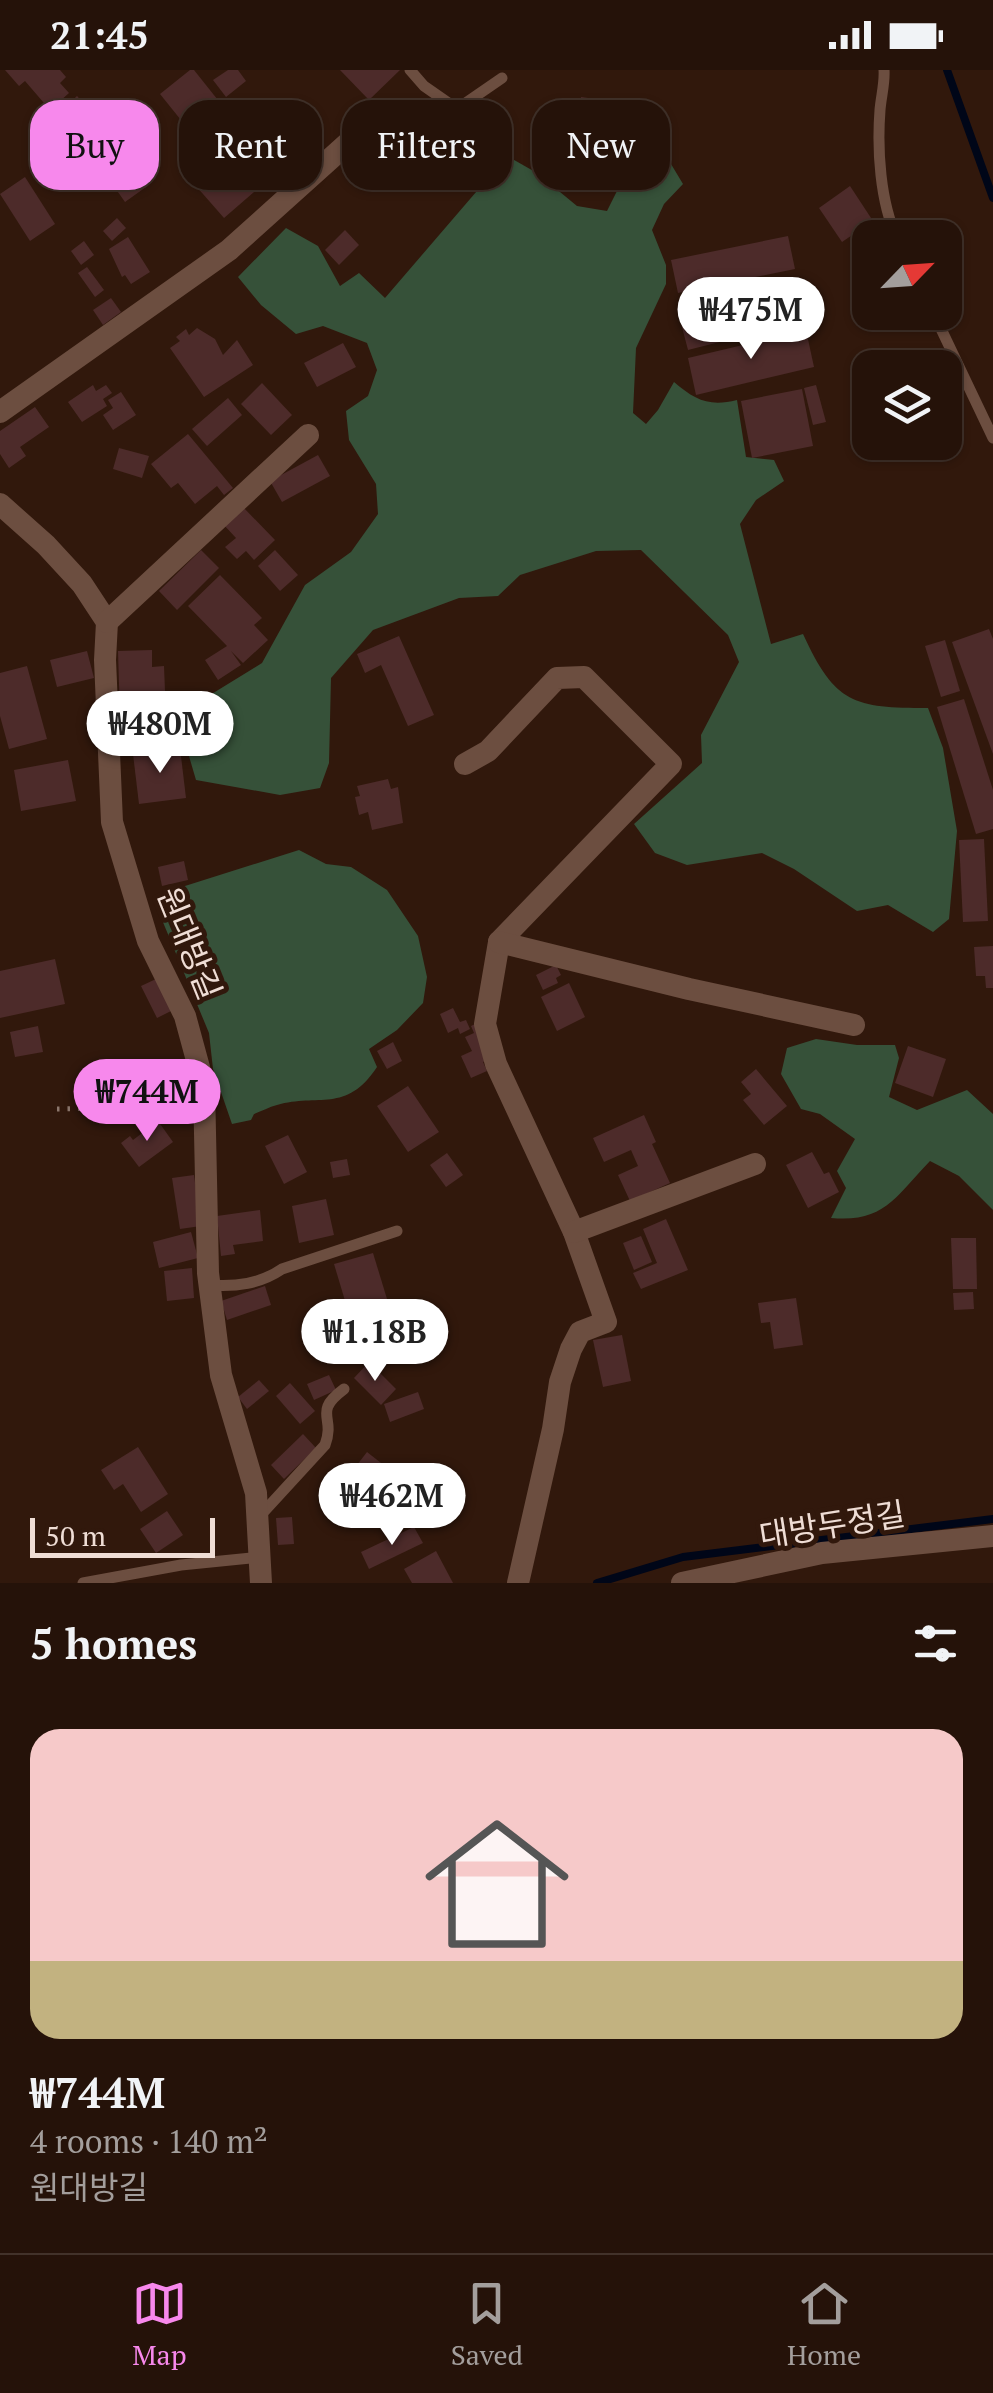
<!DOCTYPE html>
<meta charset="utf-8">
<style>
:root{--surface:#251209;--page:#2d1b12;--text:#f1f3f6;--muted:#a39e9c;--line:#42322a;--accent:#f788ec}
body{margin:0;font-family:"PT Serif","Noto Sans KR",serif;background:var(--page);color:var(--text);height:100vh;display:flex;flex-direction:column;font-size:38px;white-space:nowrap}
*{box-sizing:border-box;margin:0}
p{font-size:32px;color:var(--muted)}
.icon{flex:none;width:55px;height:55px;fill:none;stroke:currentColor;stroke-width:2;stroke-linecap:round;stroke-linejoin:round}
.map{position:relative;height:1513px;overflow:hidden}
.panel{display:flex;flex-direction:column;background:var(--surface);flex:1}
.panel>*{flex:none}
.guide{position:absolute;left:30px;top:30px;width:935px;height:90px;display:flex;gap:20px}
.needle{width:65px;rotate:65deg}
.controls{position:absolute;left:852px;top:150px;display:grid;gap:20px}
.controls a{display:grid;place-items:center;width:110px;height:110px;border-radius:20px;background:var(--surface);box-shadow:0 2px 8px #0004,0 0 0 2px var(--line);font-size:50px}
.scale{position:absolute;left:30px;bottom:25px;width:185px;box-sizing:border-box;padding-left:10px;border:5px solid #efddd5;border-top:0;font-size:28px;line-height:35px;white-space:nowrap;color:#efddd5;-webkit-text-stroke:8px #31180c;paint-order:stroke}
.price{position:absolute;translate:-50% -85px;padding:0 22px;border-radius:35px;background:#fff;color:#222;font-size:32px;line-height:65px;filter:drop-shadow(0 2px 5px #0008)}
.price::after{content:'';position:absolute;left:50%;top:60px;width:30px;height:22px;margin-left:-15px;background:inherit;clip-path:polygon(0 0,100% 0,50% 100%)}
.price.active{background:var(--accent);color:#111}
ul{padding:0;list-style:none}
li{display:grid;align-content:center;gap:20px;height:530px;padding:0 30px}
li span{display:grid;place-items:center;height:310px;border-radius:30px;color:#555}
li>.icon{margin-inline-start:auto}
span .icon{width:180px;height:180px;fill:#fffc;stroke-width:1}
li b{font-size:42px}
h2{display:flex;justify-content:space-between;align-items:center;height:120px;padding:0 30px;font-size:42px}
.chip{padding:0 35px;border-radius:30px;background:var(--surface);box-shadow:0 2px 8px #0004,0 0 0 2px var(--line);font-size:35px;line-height:90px}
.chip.active{background:var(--accent);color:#111}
.status{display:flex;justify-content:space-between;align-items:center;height:70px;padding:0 50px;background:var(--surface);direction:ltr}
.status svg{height:28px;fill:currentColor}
.menu{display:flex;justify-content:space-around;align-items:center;height:140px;border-top:2px solid var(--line);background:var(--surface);font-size:28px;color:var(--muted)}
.menu a{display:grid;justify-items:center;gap:5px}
.menu .active{color:var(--accent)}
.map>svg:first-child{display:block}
.forest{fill:#365139}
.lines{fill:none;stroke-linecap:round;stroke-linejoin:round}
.stream{stroke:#000618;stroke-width:8}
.building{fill:#4d2b2a}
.path{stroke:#8b766c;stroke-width:5;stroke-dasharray:2.5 8;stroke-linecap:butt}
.lane{stroke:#6c4e40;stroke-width:11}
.street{stroke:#6c4e40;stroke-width:22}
.labels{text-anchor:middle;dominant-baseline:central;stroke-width:10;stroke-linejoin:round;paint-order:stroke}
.street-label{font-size:32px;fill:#efddd5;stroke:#31180c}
</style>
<div class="status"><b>21:45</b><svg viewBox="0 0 49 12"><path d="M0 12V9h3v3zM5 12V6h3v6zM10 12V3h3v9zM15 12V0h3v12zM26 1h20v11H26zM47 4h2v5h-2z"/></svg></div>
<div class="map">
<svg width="993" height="1513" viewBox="0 0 993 1513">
<rect width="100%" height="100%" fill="#31180c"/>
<g class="forest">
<path d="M 629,40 L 659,74 L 683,114 L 664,134 L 652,160 L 666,195 L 666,214 L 636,278 L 633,343 L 646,354 L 658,340 L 674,312 C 695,330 709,337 737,330 L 746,387 L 774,390 L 784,411 L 756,430 L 740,454 L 771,574 L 803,564 C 835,634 854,638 928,638 L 943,678 L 957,761 L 949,849 L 933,862 L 888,835 L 857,841 L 794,799 L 762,783 L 687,795 L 655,783 L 634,754 L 702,693 L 701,665 L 739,592 L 728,565 L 641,480 L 596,481 L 520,505 L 498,526 L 459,528 L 373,560 L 331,608 L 329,693 L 320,718 L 280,725 L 196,710 L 179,652 L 197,633 L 262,593 L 305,515 L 351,482 L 378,444 L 376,414 L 349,370 L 346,341 L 368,326 L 377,300 L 367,273 L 323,256 L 296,264 L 261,235 L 238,207 L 286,158 L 318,176 L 340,216 L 359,203 L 385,228 L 507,86 L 537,103 L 577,136 L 607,141 L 620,115 L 612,69 Z"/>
<path d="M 299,780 L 326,794 L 351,797 L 387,820 L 418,866 L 427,907 L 423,933 L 397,960 L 369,979 L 377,997 C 346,1044 318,1023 277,1035 C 269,1037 262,1041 254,1044 L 251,1050 L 232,1054 L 213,999 L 209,963 L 155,833 L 166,822 Z"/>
<path d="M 816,969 L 857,975 L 895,975 L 899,988 L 889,1027 L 917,1040 L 967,1020 L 993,1044 L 993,1140 L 959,1106 L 930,1091 C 896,1126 885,1153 831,1148 L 846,1118 L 837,1101 L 855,1069 L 820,1044 L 801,1039 L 781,1004 L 787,978 Z"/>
</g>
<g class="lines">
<g class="stream">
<polyline points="947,0 993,128"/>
<polyline points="597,1513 683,1487 993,1449"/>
</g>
</g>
<g class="building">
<polygon points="5,0 60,0 66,7 60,13 69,23 50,40 25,11 19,16"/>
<polygon points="190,0 194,0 229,44 197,70 160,24"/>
<polygon points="228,0 238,0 246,11 226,27 213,10"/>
<polygon points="340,0 400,0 369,30"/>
<polygon points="77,26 88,38 74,51 63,39"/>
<polygon points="581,27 617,32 612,62 577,56"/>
<polygon points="434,60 474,104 455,121 446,111 439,118 431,109 424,115 411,101 419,94 409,83"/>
<polygon points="219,81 228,91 234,90 242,96 243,109 254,122 224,148 189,108"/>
<polygon points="112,90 118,98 128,91 146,117 125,132 101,98"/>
<polygon points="25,107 55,154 30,171 0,124"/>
<polygon points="850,116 873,151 842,172 819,138"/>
<polygon points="117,148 126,158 112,171 103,161"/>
<polygon points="345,160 359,175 339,195 325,180"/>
<polygon points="788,166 795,199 678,223 671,190"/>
<polygon points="128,167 150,202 131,214 125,205 122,207 109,179"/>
<polygon points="84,171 94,185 81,195 71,181"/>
<polygon points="87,197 104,220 95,227 78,203"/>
<polygon points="774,215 777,226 787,224 795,253 688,280 677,238"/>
<polygon points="111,228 121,242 103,255 93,240"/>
<polygon points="197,258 215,269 223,285 237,270 253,295 204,327 170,278 180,271 176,267 186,259 189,265"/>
<polygon points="806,260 814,297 696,325 688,288"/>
<polygon points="343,273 356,297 317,317 304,293"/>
<polygon points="262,313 292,345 271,365 241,334"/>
<polygon points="93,315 96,321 106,315 112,323 103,329 107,336 82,352 68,332"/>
<polygon points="816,315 826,352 813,355 804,318"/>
<polygon points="802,319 813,376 752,388 741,331"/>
<polygon points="121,322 136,345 113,360 103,345 113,338 108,330"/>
<polygon points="228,328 242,345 207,376 192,359"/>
<polygon points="35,337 49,357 20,377 26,386 9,398 0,384 0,361"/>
<polygon points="188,364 233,418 224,425 217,416 195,434 178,413 171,418 151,394"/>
<polygon points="119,378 149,386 142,408 113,399"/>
<polygon points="318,385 330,406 282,432 270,411"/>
<polygon points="242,436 275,470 254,490 246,481 237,489 225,477 236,468 223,454"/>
<polygon points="201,480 219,498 177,540 159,521"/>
<polygon points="275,480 298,505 280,521 258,496"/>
<polygon points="220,505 262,548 254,555 268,570 243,593 231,581 241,595 218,610 205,590 227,576 188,536"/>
<polygon points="989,559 993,569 993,684 952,572"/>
<polygon points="399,566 434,645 408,656 381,595 365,603 357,584"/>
<polygon points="945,570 960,621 941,627 925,576"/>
<polygon points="152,580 152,597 164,596 166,646 120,647 118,581"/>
<polygon points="87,581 94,608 57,617 50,590"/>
<polygon points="27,596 47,669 9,679 0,646 0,603"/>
<polygon points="964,629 993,720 993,759 976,764 937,637"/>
<polygon points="180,678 186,728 139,734 133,684"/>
<polygon points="68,690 76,731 21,741 14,700"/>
<polygon points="388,709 391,719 398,717 403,753 372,760 368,742 359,745 355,727 360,726 357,716"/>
<polygon points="984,769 988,851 963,852 959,770"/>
<polygon points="184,791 188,810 162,816 158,797"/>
<polygon points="993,876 993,918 986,918 985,906 976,906 974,877"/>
<polygon points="55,889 65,934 0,948 0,901"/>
<polygon points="556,895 561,905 556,908 558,913 543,920 536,905"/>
<polygon points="156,909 171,941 157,948 141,916"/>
<polygon points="569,913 585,947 557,961 541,927"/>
<polygon points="453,938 460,952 466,950 470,959 460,964 458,958 448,963 440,944"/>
<polygon points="477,953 488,990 483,992 487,1001 471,1008 461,986 472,981 465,967 474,963 471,956"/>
<polygon points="38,956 43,982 15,987 10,962"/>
<polygon points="393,972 402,991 387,999 377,981"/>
<polygon points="908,976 946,989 933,1027 895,1013"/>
<polygon points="756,999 787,1036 764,1055 743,1030 751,1024 741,1012"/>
<polygon points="408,1016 439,1062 408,1082 377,1036"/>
<polygon points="644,1045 656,1072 652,1074 670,1113 630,1131 618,1105 638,1096 631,1080 604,1092 593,1068"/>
<polygon points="158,1051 173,1072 139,1097 121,1073 130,1066 133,1070"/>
<polygon points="288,1065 307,1102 284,1114 265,1076"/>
<polygon points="812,1082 824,1104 829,1102 839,1122 808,1138 786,1095"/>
<polygon points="447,1083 463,1105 446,1117 430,1095"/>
<polygon points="347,1089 350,1105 333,1108 330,1092"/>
<polygon points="194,1105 201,1156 180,1159 172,1108"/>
<polygon points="326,1129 334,1165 299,1173 292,1136"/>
<polygon points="260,1140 263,1171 233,1175 235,1184 221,1186 217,1146"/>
<polygon points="666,1149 688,1200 641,1219 633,1203 657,1193 643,1159"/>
<polygon points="191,1162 198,1188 159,1198 153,1172"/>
<polygon points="641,1166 652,1192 634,1200 623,1173"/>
<polygon points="951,1168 976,1168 977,1219 953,1219"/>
<polygon points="373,1183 391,1242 352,1254 334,1194"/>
<polygon points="192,1198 194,1228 167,1231 164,1201"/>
<polygon points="265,1216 271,1235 227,1250 221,1231"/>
<polygon points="973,1222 974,1239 954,1240 953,1223"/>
<polygon points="796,1228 803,1275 774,1279 770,1252 761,1253 758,1233"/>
<polygon points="622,1265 631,1311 603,1317 593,1270"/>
<polygon points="369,1292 396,1319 381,1335 354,1308"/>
<polygon points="329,1305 336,1320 314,1330 307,1314"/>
<polygon points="259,1310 269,1321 247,1339 238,1327"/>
<polygon points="290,1313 315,1341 300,1354 276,1326"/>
<polygon points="418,1322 424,1339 390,1352 384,1334"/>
<polygon points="303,1364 316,1378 284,1409 271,1395"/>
<polygon points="138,1377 168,1424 141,1442 123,1414 114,1420 101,1400"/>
<polygon points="367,1382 404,1411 377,1446 340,1417"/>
<polygon points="167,1441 183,1465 156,1483 140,1459"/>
<polygon points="292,1447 294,1474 278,1475 276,1448"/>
<polygon points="414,1457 423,1473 369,1499 361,1482"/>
<polygon points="436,1481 453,1513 412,1513 404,1499"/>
</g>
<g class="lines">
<polyline class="path" points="57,1039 164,1037 182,1041"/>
<g class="lane">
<polyline points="410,0 424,16 457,39 502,8"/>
<path d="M 884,0 C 885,13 881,27 880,40 C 877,79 880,132 897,168"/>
<polyline points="933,242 993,368"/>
<path d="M 209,1215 C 236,1217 260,1214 282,1199 L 397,1161"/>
<path d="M 258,1448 L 325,1375 C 336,1346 312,1343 344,1319"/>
<polyline points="83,1513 181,1495 261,1487"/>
</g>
<g class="street">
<polyline points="0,342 229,180 359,63"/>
<polyline points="0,434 46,475 82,514 107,552 105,590 112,752 148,871 185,946 204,1016 208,1203 221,1305 256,1423 261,1513"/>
<polyline points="107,552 308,365"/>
<polyline points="465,694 488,681 557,608 584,607 671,694 499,872 485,954 496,994 574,1162 606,1252 580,1262 571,1279 560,1312 553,1359 518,1513"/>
<polyline points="499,872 689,919 854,955"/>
<polyline points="574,1162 755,1094"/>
<polyline points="682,1513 822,1483 993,1466"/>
</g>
</g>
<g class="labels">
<g class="street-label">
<text transform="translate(190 873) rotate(68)">원대방길</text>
<text transform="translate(832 1454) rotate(-9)">대방두정길</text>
</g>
</g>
</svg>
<div class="controls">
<a><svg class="needle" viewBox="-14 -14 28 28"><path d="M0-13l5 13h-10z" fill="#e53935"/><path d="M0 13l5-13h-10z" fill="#a39e9c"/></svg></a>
<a><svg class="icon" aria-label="layers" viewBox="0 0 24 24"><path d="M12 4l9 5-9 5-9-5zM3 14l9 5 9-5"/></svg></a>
</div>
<div class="scale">50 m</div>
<b class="price" style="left:751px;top:292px">₩475M</b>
<b class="price" style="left:160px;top:706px">₩480M</b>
<b class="price active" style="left:147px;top:1074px">₩744M</b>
<b class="price" style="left:375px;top:1314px">₩1.18B</b>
<b class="price" style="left:392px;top:1478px">₩462M</b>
<div class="guide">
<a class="chip active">Buy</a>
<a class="chip">Rent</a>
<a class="chip">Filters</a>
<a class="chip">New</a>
</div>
</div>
<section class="panel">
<h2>5 homes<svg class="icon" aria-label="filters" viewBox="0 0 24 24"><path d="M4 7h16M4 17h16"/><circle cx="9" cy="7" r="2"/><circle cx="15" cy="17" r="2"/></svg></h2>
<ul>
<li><span style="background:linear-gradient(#f6c9c9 75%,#c2b280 0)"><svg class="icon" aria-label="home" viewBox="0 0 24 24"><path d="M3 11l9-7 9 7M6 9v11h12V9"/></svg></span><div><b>₩744M</b><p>4 rooms · 140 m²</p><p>원대방길</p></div></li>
</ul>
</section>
<nav class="menu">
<a class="active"><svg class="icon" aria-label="map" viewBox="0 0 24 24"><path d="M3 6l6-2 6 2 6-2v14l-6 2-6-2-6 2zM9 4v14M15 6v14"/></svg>Map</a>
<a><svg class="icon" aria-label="saved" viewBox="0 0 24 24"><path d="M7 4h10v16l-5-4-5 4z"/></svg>Saved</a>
<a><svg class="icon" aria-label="home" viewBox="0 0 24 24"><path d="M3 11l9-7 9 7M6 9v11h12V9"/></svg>Home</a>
</nav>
